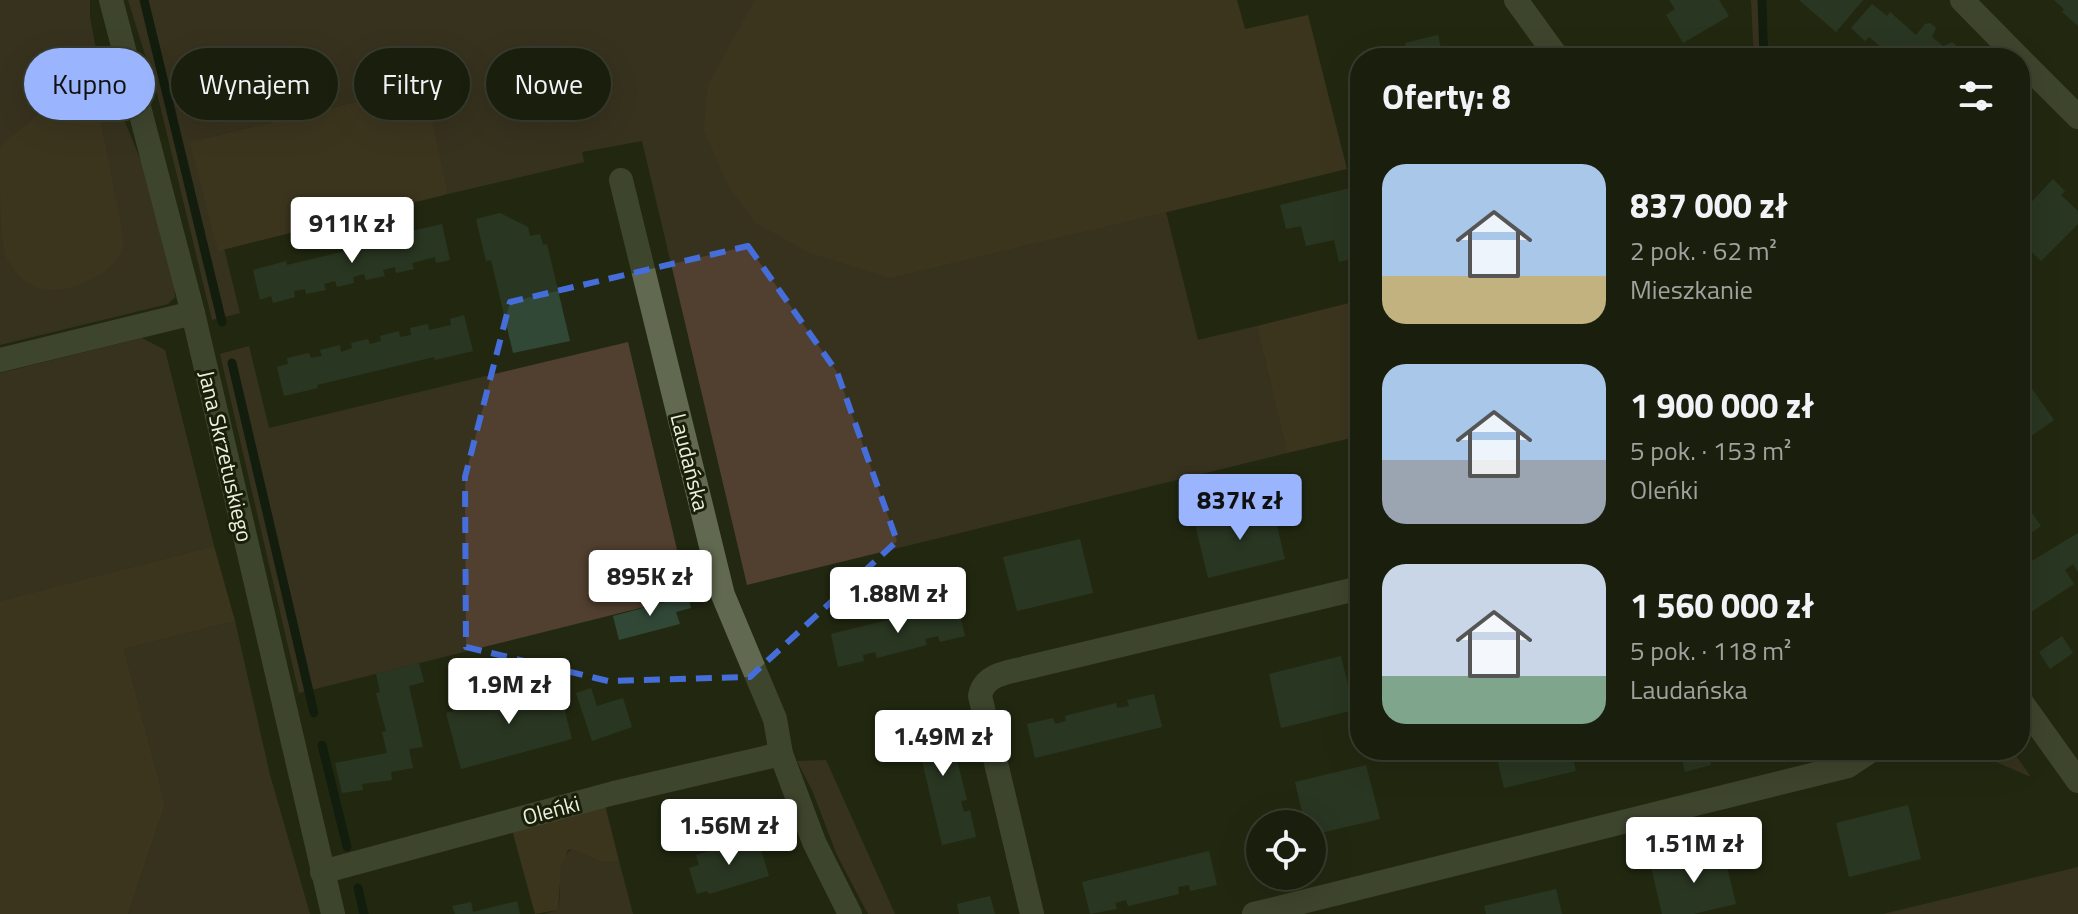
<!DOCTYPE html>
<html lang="pl">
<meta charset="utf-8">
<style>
:root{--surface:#1a1e0d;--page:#232716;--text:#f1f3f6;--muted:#9fa29d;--line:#383c2e;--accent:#9ab5fd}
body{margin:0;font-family:"Titillium Web",sans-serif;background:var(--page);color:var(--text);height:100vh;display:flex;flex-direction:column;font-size:30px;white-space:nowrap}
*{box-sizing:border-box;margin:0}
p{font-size:26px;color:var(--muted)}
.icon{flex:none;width:44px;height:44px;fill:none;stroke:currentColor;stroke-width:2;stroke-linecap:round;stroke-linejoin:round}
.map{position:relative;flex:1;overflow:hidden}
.panel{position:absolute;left:1350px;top:48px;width:680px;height:712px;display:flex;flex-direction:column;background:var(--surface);border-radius:32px;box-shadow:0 8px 32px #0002,0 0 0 2px var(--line)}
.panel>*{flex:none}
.top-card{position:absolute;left:24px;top:48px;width:760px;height:72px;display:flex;gap:16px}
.controls{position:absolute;left:1246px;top:810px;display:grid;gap:16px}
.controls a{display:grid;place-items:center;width:80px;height:80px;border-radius:50%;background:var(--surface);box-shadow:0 8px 32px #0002,0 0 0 2px var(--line);font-size:40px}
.price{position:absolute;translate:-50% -68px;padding:0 18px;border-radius:8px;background:#fff;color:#222;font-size:26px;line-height:52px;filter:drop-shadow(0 2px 4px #0008)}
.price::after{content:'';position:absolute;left:50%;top:48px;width:24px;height:18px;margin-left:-12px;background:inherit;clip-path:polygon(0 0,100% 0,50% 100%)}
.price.active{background:var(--accent);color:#111}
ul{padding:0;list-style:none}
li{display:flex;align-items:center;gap:24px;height:200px;padding:0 32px}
li span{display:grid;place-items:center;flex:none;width:224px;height:160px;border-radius:24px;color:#555}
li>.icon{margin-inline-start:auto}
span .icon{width:96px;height:96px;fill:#fffc;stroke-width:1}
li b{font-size:34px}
h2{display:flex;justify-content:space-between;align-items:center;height:96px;padding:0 32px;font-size:34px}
.tag{padding:0 28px;border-radius:36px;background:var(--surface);box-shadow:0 8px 32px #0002,0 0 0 2px var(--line);font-size:28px;line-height:72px}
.tag.active{background:var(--accent);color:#111}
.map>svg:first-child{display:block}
.green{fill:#513f2f}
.forest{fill:#5c452f}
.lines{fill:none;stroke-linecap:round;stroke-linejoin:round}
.stream{stroke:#00100d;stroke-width:9}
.building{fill:#324837}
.minor{stroke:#616950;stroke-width:24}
.marked{fill:none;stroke:#466eda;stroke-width:6;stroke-dasharray:16 10;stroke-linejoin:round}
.labels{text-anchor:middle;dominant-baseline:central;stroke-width:6;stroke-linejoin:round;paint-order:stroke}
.street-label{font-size:22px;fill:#eaefe0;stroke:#191f08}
</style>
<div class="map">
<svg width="2078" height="914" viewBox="0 0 2078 914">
<rect width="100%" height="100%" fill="#222811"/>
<g class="green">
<polygon points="0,0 90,0 90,17 101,76 109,97 125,122 162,213 174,287 175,297 168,304 0,345"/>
<polygon points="128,0 755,0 753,7 891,278 1166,212 1198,340 1257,326 1287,453 747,585 642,141 582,152 584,162 448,194 423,85 191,142 218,250 224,248 240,313 212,320 157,93"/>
<polygon points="1751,0 1766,0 1769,58 1754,58"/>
<polygon points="142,338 165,350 214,546 0,601 0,373"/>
<polygon points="628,342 688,596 299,693 220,354 249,346 269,428"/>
<polygon points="235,621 270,775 310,914 128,914 165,804 124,649"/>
<polygon points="1968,750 2012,750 2031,777"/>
<polygon points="826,760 895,914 868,914 837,855 812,790 797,761"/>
<path d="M 572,849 L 599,861 L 619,861 L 633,914 L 544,914 L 558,910 C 563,891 554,862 572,849 Z"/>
<polygon points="2078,867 2078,914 1883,914"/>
</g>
<g class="forest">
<polygon points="755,0 1237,0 1245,29 1308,15 1347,169 891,278 808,252 756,223 729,187 704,130 708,85"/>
<polygon points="424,85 448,194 218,251 190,142"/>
<path d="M 75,108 L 100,119 L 124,242 C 118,263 106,272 87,281 C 52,298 22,291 5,254 C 0,227 0,177 0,147 L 45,109 Z"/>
<polygon points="1349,303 1352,314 1360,313 1360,436 1287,453 1257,326"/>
<polygon points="214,546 235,621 124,649 165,804 128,914 0,914 0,601"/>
<polygon points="604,801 619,861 599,861 572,849 568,850 561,867 558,910 535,914 511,826"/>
</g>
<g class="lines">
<g class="stream">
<polyline points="144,0 222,322"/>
<polyline points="1762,0 1764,58"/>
<polyline points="232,363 314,713"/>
<polyline points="322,745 347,847"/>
<polyline points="358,888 364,914"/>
</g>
</g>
<g class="building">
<polygon points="1669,0 1719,0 1729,16 1683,43 1666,15 1675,9"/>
<polygon points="1799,0 1863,0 1836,32"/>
<polygon points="2054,0 2078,0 2078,26 2062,12 2064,9"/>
<polygon points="1872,4 1887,16 1890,12 1916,35 1925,24 1930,23 1936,28 1932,37 1943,46 1952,42 1957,46 1958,52 1952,58 1875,58 1883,49 1869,37 1865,41 1851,28"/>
<polygon points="1438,35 1442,52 1445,52 1447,58 1408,58 1405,43"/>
<polygon points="2053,179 2065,191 2061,195 2078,211 2078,224 2041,261 2020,240 2020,214"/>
<polygon points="1354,187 1360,213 1360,257 1339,262 1334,240 1306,246 1301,226 1286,229 1280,205"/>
<polygon points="500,213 528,227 530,236 540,234 543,245 547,244 570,341 513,353 491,260 486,261 476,219"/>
<polygon points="442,224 450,260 436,263 435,257 412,263 414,269 396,273 395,267 383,270 385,276 366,280 364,274 353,277 354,283 337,287 335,281 324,284 326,290 306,294 305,289 294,291 295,297 273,303 271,296 260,300 253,270 286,261 287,265 404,237 403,233"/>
<polygon points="464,315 473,351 435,360 434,357 317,385 318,388 284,396 277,367 288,364 287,358 309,353 311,358 322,356 320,350 340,345 341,352 352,348 351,343 368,339 370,344 381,341 380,336 399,331 400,337 411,335 410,328 428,324 429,330 451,325 450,319"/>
<polygon points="2023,376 2054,420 2020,444 2020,378"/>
<polygon points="2024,501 2041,526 2020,541 2020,503"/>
<polygon points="1272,505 1285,559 1208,578 1195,524"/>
<polygon points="2078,533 2078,572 2073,564 2065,570 2074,584 2022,618 2020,590 2026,586 2020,576 2020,568"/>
<polygon points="1080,539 1093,593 1017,611 1003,557"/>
<polygon points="688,596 691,608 676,612 680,624 619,640 613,616"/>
<polygon points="957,603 965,636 940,642 938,636 925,639 927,645 877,658 875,652 863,655 864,661 838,667 831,634"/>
<polygon points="2062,636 2073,653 2050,669 2039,652"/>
<polygon points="1341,656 1354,710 1281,728 1269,674"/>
<polygon points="419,663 424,682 409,686 423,747 409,749 413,768 391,772 392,780 362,784 363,790 342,793 335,763 387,753 382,732 386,731 376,693 380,692 376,674"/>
<polygon points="558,684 572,739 461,769 446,713"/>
<polygon points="591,688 597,706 623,698 632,727 592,741 576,693"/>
<polygon points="1154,694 1162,727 1035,758 1027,724 1053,718 1055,724 1066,721 1065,716 1116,703 1117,708 1129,706 1127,700"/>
<polygon points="945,710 952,737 946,738 949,749 954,748 967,800 961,801 964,812 970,810 976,837 942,845 912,719"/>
<polygon points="1495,750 1571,750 1576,771 1504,788"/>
<polygon points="1680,750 1769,750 1769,751 1722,762 1721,757 1710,760 1711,765 1685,772"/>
<polygon points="1366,765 1380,819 1312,835 1312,824 1305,824 1295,782"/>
<polygon points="1908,805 1921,859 1849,877 1836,823"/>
<polygon points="757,836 769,876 709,894 707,891 697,894 689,868 699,865 696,855"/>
<polygon points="1723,850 1736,904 1693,914 1662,914 1651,867"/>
<polygon points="1209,851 1217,885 1190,891 1189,885 1178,887 1179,894 1128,906 1126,900 1115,903 1117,909 1090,914 1082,882"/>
<polygon points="1556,889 1562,914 1486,914 1484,906"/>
<polygon points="990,896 995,914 959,914 957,904"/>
<polygon points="517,901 520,914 455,914 452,906 471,902 473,912"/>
</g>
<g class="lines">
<g class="minor">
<polyline points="111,0 193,313 333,914"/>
<polyline points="1516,0 1558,58"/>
<polyline points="1962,0 2019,58"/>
<polyline points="2020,59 2078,117"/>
<polyline points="621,180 723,595 775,719 781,754 814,842 850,914"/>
<polyline points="0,360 193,313"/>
<polyline points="2020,700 2078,781"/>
<polyline points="322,872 614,793 781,754"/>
<path d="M 1032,914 L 980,696 C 984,674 1007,673 1025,668 L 1360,588"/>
<polyline points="1254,914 1848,766 1872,750"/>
</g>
</g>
<path d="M0 0H2078V914H0ZM 748,246 L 837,372 L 897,541 L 750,677 L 608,681 L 466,647 L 465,477 L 510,302 Z" fill="#222811" fill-opacity=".55" fill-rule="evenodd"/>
<path class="marked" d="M 748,246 L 837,372 L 897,541 L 750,677 L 608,681 L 466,647 L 465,477 L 510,302 Z"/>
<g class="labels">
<g class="street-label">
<text transform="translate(226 456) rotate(77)">Jana Skrzetuskiego</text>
<text transform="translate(690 462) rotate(76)">Laudańska</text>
<text transform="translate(551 810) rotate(-15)">Oleńki</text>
</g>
</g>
</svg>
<div class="controls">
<a><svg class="icon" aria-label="locate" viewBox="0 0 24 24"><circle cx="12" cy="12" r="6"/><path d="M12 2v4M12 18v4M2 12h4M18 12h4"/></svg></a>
</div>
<b class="price" style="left:352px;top:265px">911K zł</b>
<b class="price active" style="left:1240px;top:542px">837K zł</b>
<b class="price" style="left:650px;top:618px">895K zł</b>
<b class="price" style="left:898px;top:635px">1.88M zł</b>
<b class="price" style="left:509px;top:726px">1.9M zł</b>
<b class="price" style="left:943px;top:778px">1.49M zł</b>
<b class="price" style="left:729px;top:867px">1.56M zł</b>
<b class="price" style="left:1694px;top:885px">1.51M zł</b>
<div class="top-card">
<a class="tag active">Kupno</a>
<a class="tag">Wynajem</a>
<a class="tag">Filtry</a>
<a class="tag">Nowe</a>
</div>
<section class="panel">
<h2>Oferty: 8<svg class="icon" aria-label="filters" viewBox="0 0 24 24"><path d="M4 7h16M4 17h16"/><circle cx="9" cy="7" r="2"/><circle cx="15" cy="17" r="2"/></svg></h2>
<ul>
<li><span style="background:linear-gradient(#a9c7e8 70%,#c2b280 0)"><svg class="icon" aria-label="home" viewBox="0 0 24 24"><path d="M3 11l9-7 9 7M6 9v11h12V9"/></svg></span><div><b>837 000 zł</b><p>2 pok. · 62 m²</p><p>Mieszkanie</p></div></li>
<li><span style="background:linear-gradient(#a9c7e8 60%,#9aa5b1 0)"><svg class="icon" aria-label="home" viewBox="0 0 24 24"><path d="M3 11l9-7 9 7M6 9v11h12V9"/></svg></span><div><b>1 900 000 zł</b><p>5 pok. · 153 m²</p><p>Oleńki</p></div></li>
<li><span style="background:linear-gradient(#c9d6e8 70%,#7fa58c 0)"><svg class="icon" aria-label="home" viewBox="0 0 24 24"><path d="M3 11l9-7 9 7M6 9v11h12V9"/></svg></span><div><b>1 560 000 zł</b><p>5 pok. · 118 m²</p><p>Laudańska</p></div></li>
</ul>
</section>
</div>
